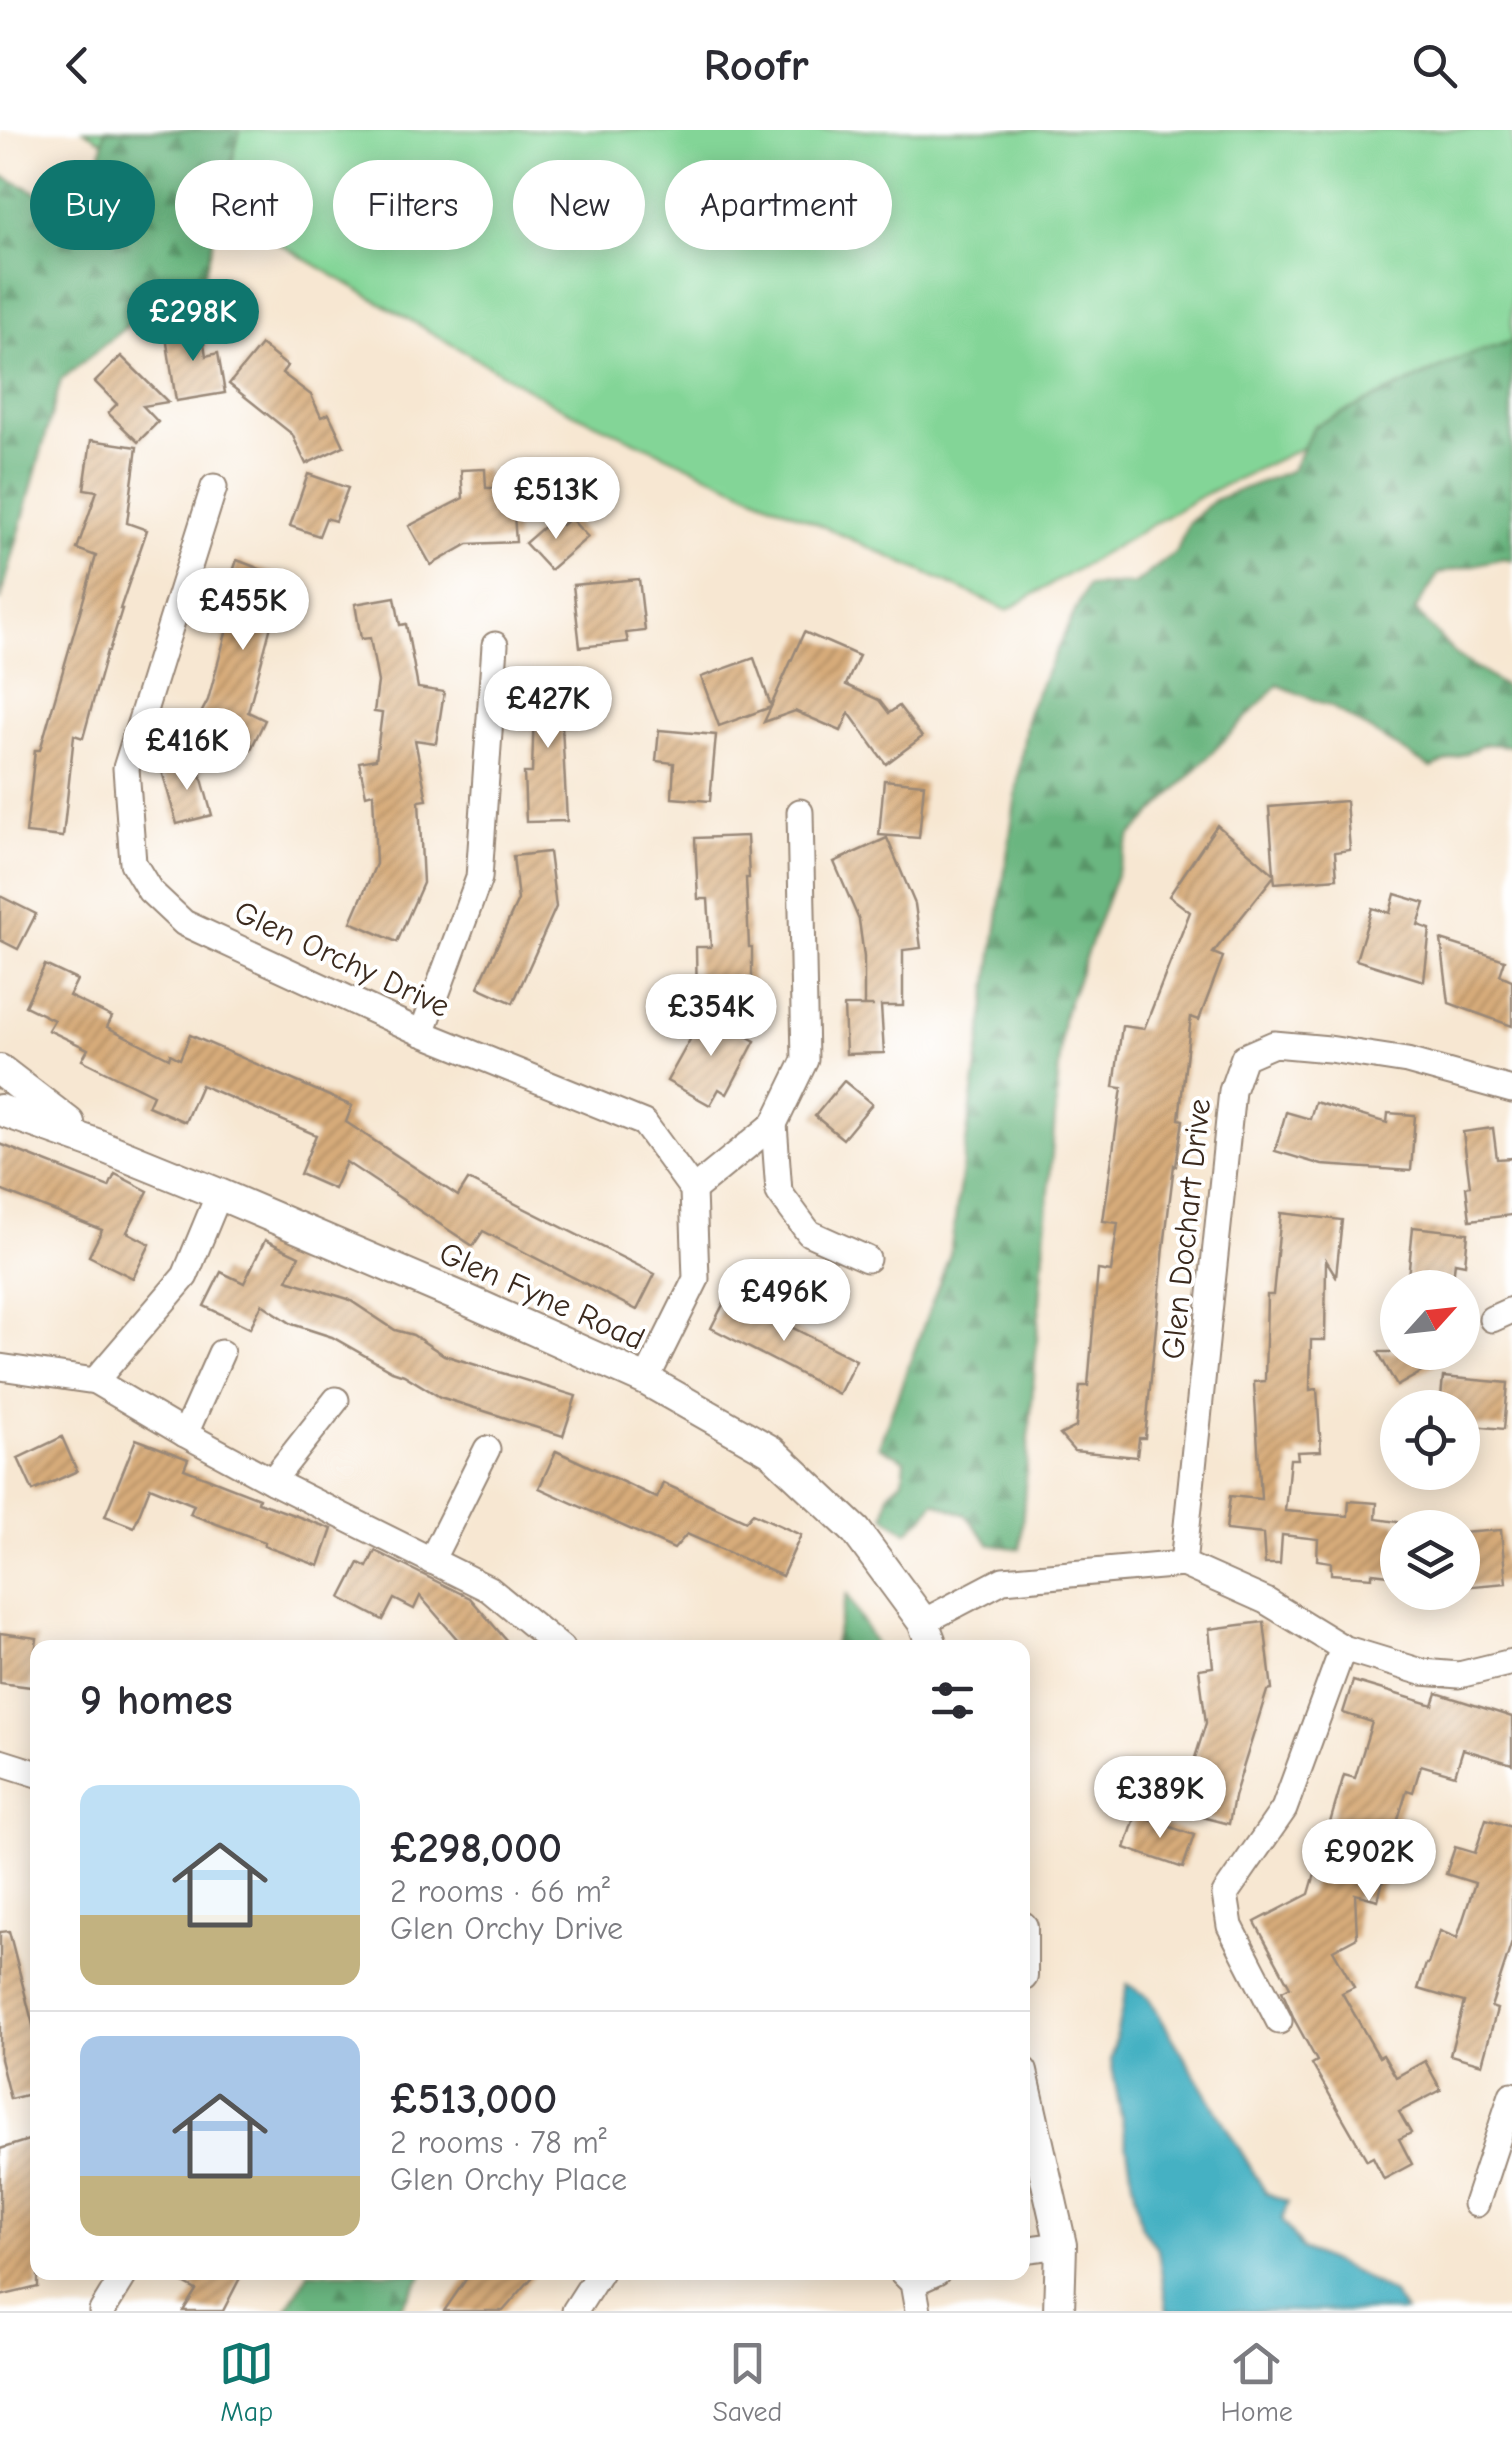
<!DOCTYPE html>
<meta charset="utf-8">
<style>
:root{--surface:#fff;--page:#f7f7f7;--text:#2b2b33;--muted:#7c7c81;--line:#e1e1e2;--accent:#0f766e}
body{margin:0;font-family:"Comic Neue",sans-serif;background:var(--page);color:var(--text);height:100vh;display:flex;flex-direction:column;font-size:38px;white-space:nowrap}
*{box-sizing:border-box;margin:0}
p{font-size:32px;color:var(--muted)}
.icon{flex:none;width:55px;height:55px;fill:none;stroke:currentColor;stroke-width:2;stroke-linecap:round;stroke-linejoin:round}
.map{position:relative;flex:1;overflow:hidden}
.details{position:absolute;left:30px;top:1510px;width:1000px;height:640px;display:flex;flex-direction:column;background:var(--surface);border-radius:20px;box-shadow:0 5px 25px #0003}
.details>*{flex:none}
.hud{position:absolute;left:30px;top:30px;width:1000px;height:90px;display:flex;gap:20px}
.needle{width:65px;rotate:63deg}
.controls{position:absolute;left:1380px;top:1140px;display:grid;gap:20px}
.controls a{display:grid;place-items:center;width:100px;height:100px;border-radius:50%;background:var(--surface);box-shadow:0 5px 25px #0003;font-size:50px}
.price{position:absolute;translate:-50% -85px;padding:0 22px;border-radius:35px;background:#fff;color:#222;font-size:32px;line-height:65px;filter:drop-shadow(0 2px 5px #0008)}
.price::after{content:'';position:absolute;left:50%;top:60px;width:30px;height:22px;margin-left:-15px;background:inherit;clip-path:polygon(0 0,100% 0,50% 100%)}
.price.on{background:var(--accent);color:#fff}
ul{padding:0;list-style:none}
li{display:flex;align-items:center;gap:30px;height:250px;padding:0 50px}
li+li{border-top:2px solid var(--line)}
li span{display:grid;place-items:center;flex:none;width:280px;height:200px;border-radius:20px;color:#555}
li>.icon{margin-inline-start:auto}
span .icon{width:120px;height:120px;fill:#fffc;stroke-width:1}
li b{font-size:42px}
h2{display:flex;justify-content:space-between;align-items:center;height:120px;padding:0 50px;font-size:42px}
.pill{padding:0 35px;border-radius:45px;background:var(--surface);box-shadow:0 5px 25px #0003;font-size:35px;line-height:90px}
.pill.on{background:var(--accent);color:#fff}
header{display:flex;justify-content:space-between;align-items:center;height:130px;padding:0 50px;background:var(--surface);font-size:45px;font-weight:700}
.dock{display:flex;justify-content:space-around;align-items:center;height:140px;border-top:2px solid var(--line);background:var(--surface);font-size:28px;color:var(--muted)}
.dock a{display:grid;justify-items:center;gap:5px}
.dock .on{color:var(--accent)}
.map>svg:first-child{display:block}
.green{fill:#83d597;stroke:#5f805a;stroke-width:2.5}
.forest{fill:url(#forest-firs);stroke:#52704f;stroke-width:2.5}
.water{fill:#45b1c3;stroke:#406e70;stroke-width:2.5}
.building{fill:url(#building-hatch)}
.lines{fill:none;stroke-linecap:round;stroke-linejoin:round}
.minor-casing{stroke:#998878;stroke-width:29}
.tertiary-casing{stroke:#998878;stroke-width:34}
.minor{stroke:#fff;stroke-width:25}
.tertiary{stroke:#fff;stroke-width:30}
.labels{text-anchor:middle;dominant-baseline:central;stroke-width:8;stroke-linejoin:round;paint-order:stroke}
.street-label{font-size:32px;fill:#3b2a1e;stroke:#fff}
</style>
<header><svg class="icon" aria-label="back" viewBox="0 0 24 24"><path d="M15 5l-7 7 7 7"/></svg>Roofr<svg class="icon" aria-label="search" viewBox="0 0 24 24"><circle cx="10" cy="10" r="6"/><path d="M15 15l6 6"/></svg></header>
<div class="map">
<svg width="1512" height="2181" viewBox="0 0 1512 2181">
<defs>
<pattern id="forest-firs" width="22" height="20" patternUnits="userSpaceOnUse" patternTransform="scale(2.5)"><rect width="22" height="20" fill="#6ab680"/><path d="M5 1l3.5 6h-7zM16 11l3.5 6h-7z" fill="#589468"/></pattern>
<pattern id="building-hatch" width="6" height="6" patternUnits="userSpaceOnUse" patternTransform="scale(2.5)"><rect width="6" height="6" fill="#d7ac7a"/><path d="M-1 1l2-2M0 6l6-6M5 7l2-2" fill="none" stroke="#b08c63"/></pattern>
</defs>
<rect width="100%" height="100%" fill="#fff"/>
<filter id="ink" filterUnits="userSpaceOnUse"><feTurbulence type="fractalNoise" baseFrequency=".01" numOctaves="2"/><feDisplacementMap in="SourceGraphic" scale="20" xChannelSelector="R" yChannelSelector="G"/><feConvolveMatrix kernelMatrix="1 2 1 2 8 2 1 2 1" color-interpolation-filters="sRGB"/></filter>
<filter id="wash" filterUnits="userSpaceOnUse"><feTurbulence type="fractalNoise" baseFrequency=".0048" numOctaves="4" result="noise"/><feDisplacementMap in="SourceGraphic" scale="40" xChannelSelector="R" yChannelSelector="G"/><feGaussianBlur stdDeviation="2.25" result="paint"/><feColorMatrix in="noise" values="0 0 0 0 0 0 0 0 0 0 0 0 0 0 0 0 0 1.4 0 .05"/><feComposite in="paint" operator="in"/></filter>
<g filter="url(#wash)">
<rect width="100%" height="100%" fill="#f7e7d2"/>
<polygon class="green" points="84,0 1512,0 1512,218 1203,365 1007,480 556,275"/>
<g class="forest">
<polygon points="105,0 240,0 205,143 127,196 61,250 0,472 0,45 91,88"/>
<polygon points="1512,211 1512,431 1504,428 1439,443 1415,480 1454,523 1512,562 1512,616 1486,614 1431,638 1332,577 1278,555 1130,707 1063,887 1020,1419 990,1414 966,1385 935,1372 924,1387 907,1402 885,1386 889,1363 903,1350 905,1330 879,1316 950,1124 1028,581 1087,456 1135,454 1177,421 1188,393 1214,370 1292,340 1314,296 1464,227"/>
<polygon points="847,1464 876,1517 833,1517"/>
<polygon points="308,2143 308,2142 424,2143 398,2181 286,2181"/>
</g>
<polygon class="water" points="1127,1854 1148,1867 1266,2063 1288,2072 1282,2090 1302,2119 1358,2144 1393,2164 1405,2181 1167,2181 1158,2120 1141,2095 1111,1931"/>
<g id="blocks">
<g class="building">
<polygon points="201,194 206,226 218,223 225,263 176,271 165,200"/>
<polygon points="261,215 287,236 282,243 311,265 321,287 329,284 344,316 306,334 292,304 229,254"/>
<polygon points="121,226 168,272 143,276 158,292 138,312 108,283 117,274 95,252"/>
<polygon points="91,310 137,317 127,393 147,400 120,479 122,479 109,521 107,521 83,608 74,605 63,707 26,703 35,620 40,620 96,426 77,419 97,361 84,359"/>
<polygon points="485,339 486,358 501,358 501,371 513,370 516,412 468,414 431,435 409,396 463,368 461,340"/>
<polygon points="308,344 348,358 335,391 326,388 319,406 290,396"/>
<polygon points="555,387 562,395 570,388 588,407 550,440 525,413"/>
<polygon points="237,430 278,446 276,452 292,458 278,495 272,492 248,582 265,590 251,619 196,593 208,570 233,477 222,473"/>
<polygon points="639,449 645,501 626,503 628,512 580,517 573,455"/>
<polygon points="395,467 400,495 406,494 418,558 444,562 436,613 415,610 427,670 419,671 423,753 397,812 351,792 376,734 373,663 366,665 359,632 376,629 382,583 374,582 378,552 370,508 361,509 355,474"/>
<polygon points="804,502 859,526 846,555 879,570 889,583 899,576 922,607 886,634 849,583 841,601 795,581 764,592 771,577 719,596 701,547 754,528 771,576"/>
<polygon points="535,546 571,547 569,596 562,596 567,691 526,692 524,643 532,643"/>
<polygon points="659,600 716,605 710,671 672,668 674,633 656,631"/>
<polygon points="197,631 212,685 177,694 162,641"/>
<polygon points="884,650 924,654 919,708 879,705"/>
<polygon points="1346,671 1350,720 1335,722 1337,748 1275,753 1274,746 1213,823 1223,827 1199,890 1191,887 1179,989 1183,990 1176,1036 1174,1035 1164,1117 1145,1308 1139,1308 1137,1327 1074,1321 1060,1305 1076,1297 1080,1256 1088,1256 1098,1140 1111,1142 1118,1093 1103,1091 1122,958 1114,957 1122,896 1144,899 1190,782 1169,766 1217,695 1274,744 1269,677"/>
<polygon points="747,706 749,748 746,748 749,817 752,817 752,871 697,871 696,817 711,817 708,769 698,769 695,708"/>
<polygon points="887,708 915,774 921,818 903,820 903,876 881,876 884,923 846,924 844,876 874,876 864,876 864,827 859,790 834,732"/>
<polygon points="549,722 556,777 513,873 478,857 518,770 513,726"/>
<polygon points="1395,764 1425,773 1418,795 1430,799 1424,851 1356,830 1372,778 1390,783"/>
<polygon points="0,766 36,784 18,819 0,810"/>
<polygon points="1441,810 1505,830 1500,845 1512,850 1512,896 1449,873"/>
<polygon points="45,835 77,850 69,866 112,887 107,897 169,928 170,924 180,929 190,905 352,976 346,992 458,1066 468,1050 655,1144 637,1180 483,1101 473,1116 346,1032 334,1059 300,1044 316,1005 201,955 185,992 148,976 153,965 82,930 88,919 48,900 54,890 25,876"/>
<polygon points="697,878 755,911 727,964 719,959 710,975 667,951 697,897"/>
<polygon points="844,951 872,974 843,1009 815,986"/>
<polygon points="1315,972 1387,993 1388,983 1415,985 1411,1041 1322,1035 1275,1021 1286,982 1310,989"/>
<polygon points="1493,998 1497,1029 1512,1028 1512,1085 1470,1090 1466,1057 1470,1056 1463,1002"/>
<polygon points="0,1014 109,1057 115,1044 148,1061 127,1102 150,1114 133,1148 89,1126 102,1100 0,1060"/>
<polygon points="1281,1083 1342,1090 1336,1146 1326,1130 1325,1210 1311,1210 1310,1260 1317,1259 1321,1321 1297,1322 1298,1329 1290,1329 1285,1381 1348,1386 1349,1371 1377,1373 1376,1389 1398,1392 1398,1446 1372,1443 1372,1447 1331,1444 1331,1432 1317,1430 1318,1409 1282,1405 1280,1434 1265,1434 1263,1404 1226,1400 1230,1366 1261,1369 1254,1252 1265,1251 1267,1165 1273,1165"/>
<polygon points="1413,1097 1468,1103 1465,1134 1455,1132 1452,1158 1407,1158"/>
<polygon points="265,1110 299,1126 287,1150 348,1169 395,1200 413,1205 444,1225 576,1266 563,1306 440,1267 404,1245 392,1241 332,1207 292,1194 262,1174 250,1198 204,1176 221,1142 244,1153"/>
<polygon points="728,1165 856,1230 839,1264 711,1198"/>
<polygon points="1378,1222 1457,1222 1397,1256"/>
<polygon points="1443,1247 1508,1253 1504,1299 1462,1295 1462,1278 1440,1278"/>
<polygon points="62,1307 77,1341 33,1361 18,1328"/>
<polygon points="136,1309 188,1329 184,1339 259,1368 258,1372 332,1399 319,1436 264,1416 265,1412 190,1384 194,1375 150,1357 134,1397 105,1386"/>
<polygon points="556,1321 657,1368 663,1353 746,1391 753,1383 801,1405 782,1446 687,1404 674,1419 539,1358"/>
<polygon points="1501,1400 1506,1453 1462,1457 1462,1403"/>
<polygon points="375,1421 470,1468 513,1518 465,1518 420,1466 414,1479 394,1469 383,1490 341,1468 359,1433 367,1437"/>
<polygon points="1264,1492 1272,1560 1267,1561 1234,1667 1229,1694 1203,1687 1211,1658 1188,1650 1206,1593 1199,1539 1213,1537 1209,1499"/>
<polygon points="0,1503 37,1508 31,1557 0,1553"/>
<polygon points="1353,1551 1433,1575 1437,1563 1512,1587 1512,1634 1463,1619 1455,1645 1421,1635 1413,1662 1407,1660 1382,1742 1385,1743 1378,1770 1355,1764 1357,1807 1333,1820 1354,1857 1342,1863 1379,1927 1383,1925 1396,1947 1425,1931 1441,1960 1399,1982 1411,2003 1399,2009 1412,2034 1384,2049 1373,2027 1367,2030 1312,1934 1317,1931 1295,1891 1282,1861 1290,1857 1255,1792 1309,1764 1344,1645 1355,1648 1372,1592 1343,1583"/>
<polygon points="1136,1685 1194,1705 1183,1738 1125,1718"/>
<polygon points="1486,1689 1512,1697 1512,1812 1491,1877 1497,1879 1482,1934 1450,1925 1464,1872 1418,1859 1426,1834 1428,1834 1440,1801 1457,1808 1475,1753 1446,1744 1455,1717 1475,1723"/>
<polygon points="9,1801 38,1915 38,1962 10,1969 0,1929 0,1802"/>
<polygon points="38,2007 38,2157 0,2166 0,2019"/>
<polygon points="163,2142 243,2142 223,2181 183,2181 196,2160"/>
<polygon points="471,2142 537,2142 503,2181 444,2181"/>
</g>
</g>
</g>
<g filter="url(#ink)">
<use href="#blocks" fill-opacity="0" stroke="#998878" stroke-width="2.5"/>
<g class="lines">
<defs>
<g id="minor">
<polyline points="214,357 126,638 133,733 150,761 184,793 422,903 644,993 693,1060 696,1149 646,1250"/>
<polyline points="422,903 479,748 495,515"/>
<polyline points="774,994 779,1062 809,1103 867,1129"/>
<polyline points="693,1060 774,994 805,930 800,682"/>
<polyline points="1492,1189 1512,1180"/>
<polyline points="0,1237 95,1251 185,1304 272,1351 489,1459 561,1518"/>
<polyline points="95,1251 185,1146 219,1064"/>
<polyline points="185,1304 221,1223"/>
<polyline points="272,1351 336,1270"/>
<polyline points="431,1431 487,1319"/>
<polyline points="1183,1434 1232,961 1244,927 1274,914 1329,919 1407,931 1512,960"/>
<polyline points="923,1492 1003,1450 1183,1434 1266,1471 1343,1518 1422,1542 1459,1545 1512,1532"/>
<polyline points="0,1632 38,1644"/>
<polyline points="1279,1891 1230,1796 1225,1764 1284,1679 1343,1518"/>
<polyline points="1476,2074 1512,1965"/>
<polyline points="1022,2120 1061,2115"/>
<polyline points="902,2142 913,2153 918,2181"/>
<polyline points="913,2153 937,2142"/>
<polyline points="102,2181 126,2142"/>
<polyline points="575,2181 600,2142"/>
</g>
<g id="tertiary">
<polyline points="0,940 69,993"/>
<polyline points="0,980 96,1014 219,1064 467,1170 646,1250 771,1321 856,1401 923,1492 933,1518"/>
<polyline points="1022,1797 1022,1846"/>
<polyline points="1022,1942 1061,2115 1059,2181"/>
</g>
</defs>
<use href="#minor" class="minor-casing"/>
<use href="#tertiary" class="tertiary-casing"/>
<use href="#minor" class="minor"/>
<use href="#tertiary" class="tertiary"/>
</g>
</g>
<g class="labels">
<g class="street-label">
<text transform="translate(342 829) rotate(25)">Glen Orchy Drive</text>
<text transform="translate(1186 1099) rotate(-84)">Glen Dochart Drive</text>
<text transform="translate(542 1166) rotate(24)">Glen Fyne Road</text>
</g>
</g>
</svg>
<div class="controls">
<a><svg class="needle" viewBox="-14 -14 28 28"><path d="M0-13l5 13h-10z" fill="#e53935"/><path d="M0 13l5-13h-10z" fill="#7c7c81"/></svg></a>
<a><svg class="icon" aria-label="locate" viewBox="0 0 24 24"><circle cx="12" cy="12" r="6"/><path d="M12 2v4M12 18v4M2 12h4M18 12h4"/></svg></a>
<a><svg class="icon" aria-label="layers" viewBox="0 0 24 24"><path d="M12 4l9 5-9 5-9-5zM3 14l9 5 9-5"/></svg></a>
</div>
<b class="price on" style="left:193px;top:234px">£298K</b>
<b class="price" style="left:556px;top:412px">£513K</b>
<b class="price" style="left:243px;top:523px">£455K</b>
<b class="price" style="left:548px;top:621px">£427K</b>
<b class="price" style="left:187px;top:663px">£416K</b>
<b class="price" style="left:711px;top:929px">£354K</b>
<b class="price" style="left:784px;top:1214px">£496K</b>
<b class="price" style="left:1160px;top:1711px">£389K</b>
<b class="price" style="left:1369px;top:1774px">£902K</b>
<div class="hud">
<a class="pill on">Buy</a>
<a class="pill">Rent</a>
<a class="pill">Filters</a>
<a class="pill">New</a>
<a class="pill">Apartment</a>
</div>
<section class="details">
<h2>9 homes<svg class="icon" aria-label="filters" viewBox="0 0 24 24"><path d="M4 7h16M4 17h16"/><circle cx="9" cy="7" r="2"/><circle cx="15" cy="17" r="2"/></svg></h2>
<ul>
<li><span style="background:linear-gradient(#bfe0f5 65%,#c2b280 0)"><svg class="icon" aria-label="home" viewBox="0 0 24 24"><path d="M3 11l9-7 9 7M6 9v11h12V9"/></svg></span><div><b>£298,000</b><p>2 rooms · 66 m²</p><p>Glen Orchy Drive</p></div></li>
<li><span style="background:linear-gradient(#a9c7e8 70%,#c2b280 0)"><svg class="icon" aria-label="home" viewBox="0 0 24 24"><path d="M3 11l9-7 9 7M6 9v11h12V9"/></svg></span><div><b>£513,000</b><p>2 rooms · 78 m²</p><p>Glen Orchy Place</p></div></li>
</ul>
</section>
</div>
<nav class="dock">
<a class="on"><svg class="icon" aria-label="map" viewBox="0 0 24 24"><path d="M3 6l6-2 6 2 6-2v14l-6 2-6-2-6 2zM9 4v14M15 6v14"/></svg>Map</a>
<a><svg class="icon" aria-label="saved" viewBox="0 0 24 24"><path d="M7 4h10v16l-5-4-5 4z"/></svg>Saved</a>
<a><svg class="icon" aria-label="home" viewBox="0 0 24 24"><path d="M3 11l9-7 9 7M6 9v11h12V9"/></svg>Home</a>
</nav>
